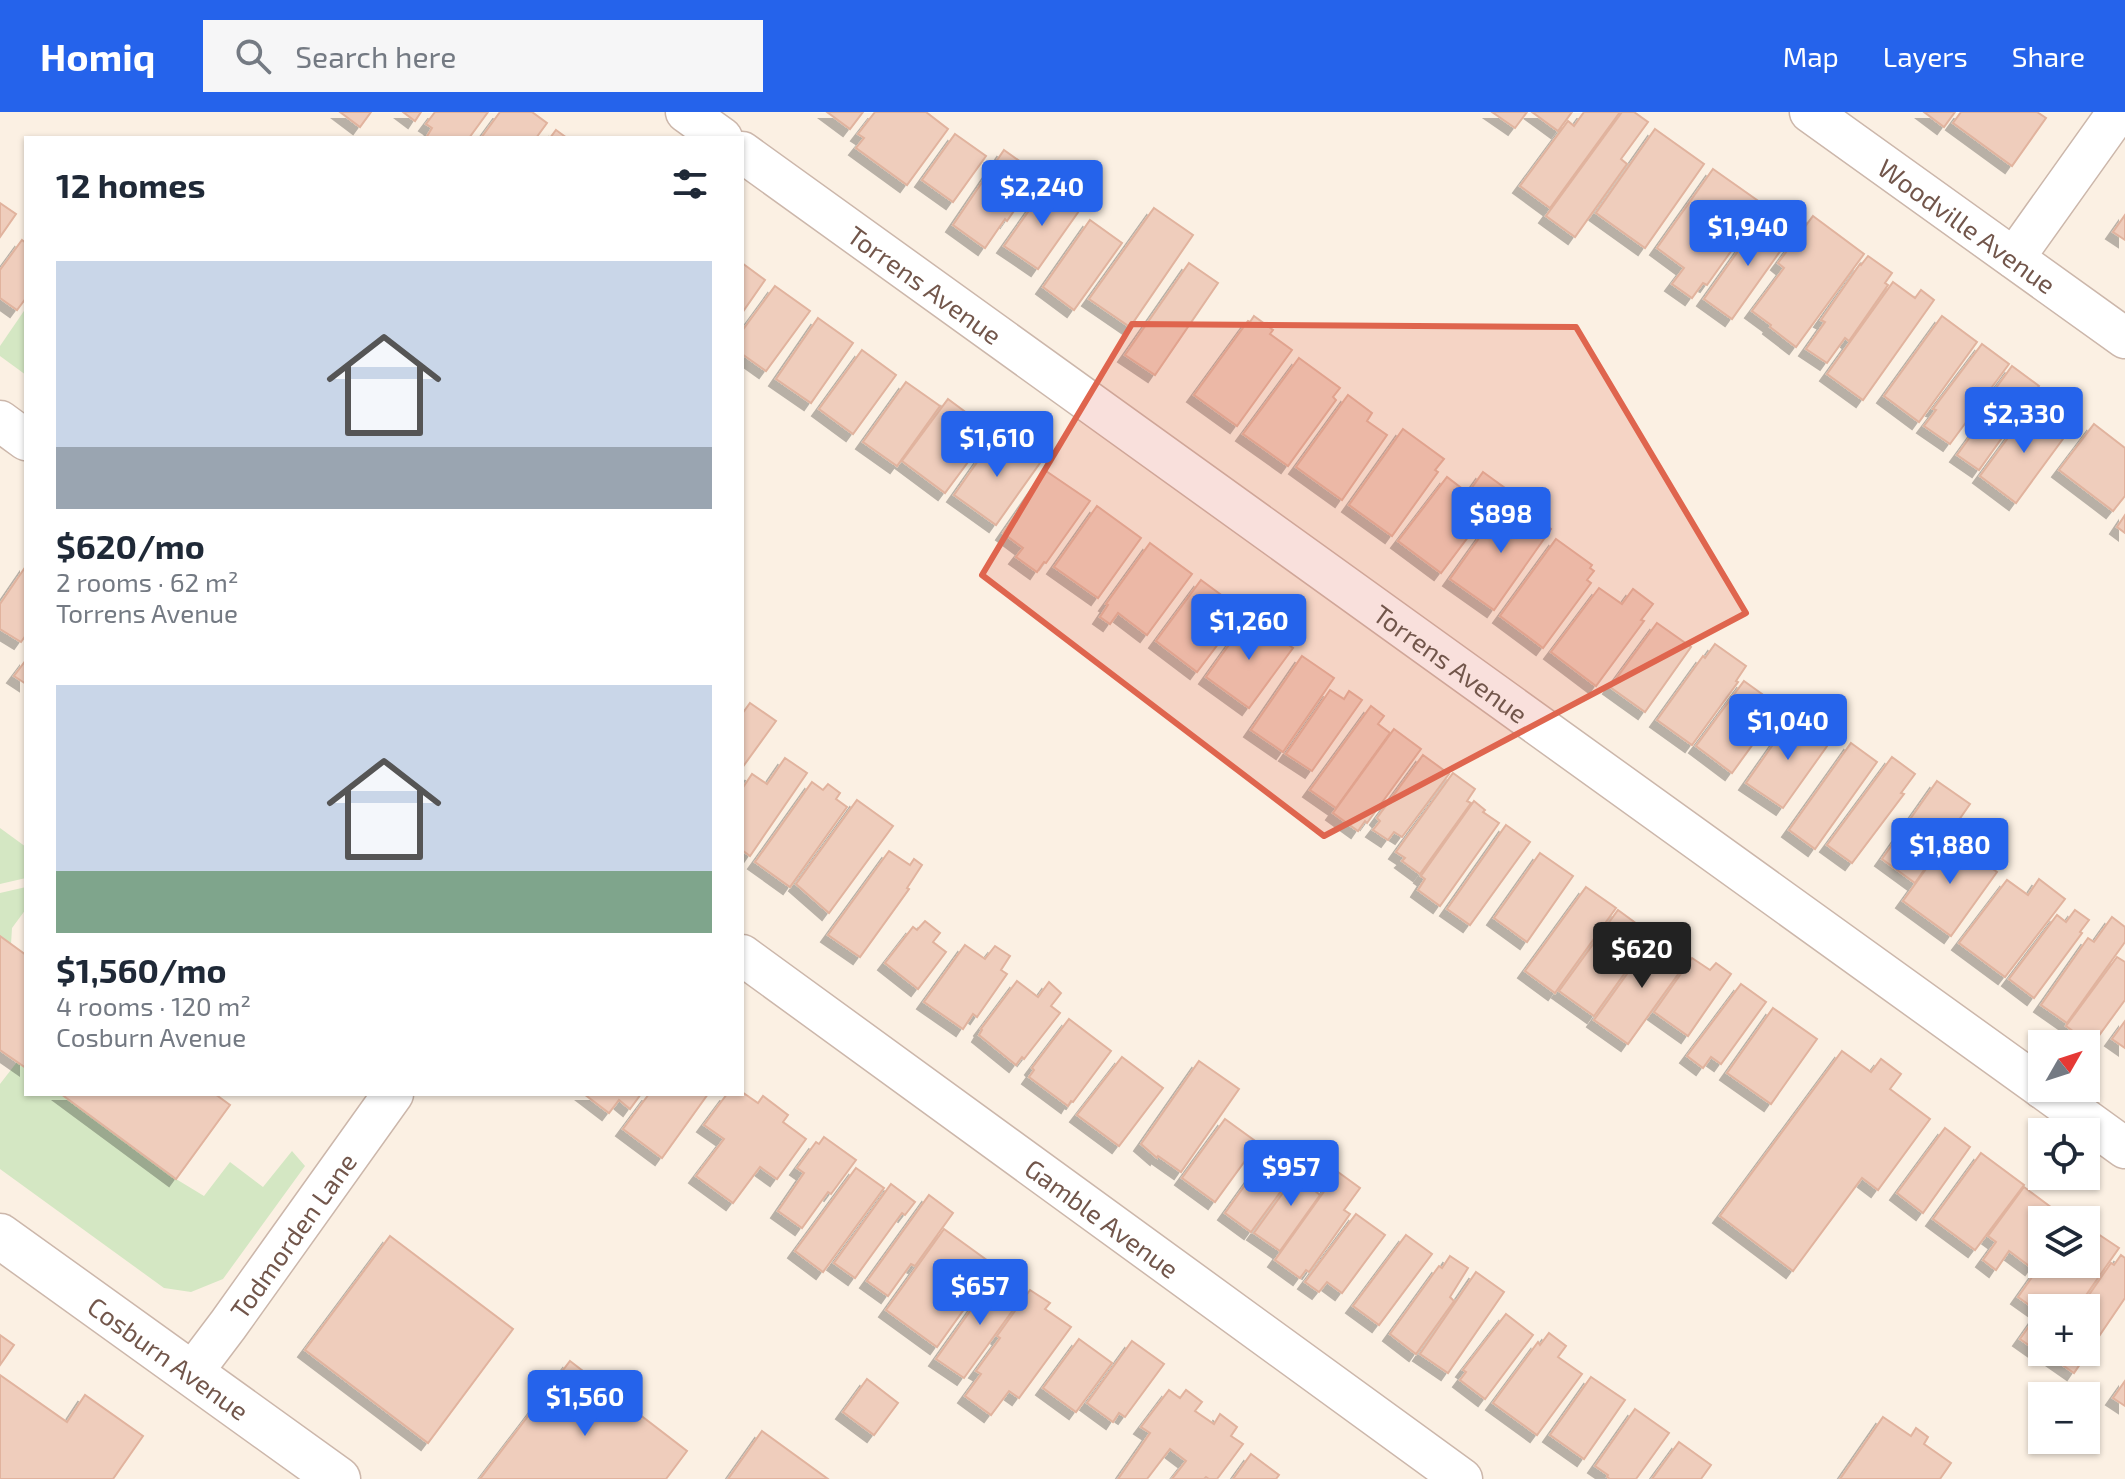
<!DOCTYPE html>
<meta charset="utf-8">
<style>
:root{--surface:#fff;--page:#f6f6f7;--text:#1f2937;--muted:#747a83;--accent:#2563eb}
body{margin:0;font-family:"Exo 2",sans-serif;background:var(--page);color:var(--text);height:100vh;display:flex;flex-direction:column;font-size:30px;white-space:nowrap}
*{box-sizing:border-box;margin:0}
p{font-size:26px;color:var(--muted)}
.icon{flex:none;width:44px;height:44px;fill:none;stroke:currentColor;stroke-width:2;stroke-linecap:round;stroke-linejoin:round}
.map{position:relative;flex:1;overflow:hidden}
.details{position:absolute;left:24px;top:24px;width:720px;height:960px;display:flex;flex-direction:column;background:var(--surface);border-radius:0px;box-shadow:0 2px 6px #0004}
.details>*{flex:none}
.needle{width:52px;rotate:51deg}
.fabs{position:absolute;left:2028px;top:918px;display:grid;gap:16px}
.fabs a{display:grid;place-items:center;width:72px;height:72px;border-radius:0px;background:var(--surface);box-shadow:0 2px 6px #0004;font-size:40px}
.price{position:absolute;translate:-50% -68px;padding:0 18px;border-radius:8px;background:var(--accent);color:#fff;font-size:26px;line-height:52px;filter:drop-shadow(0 2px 4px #0008)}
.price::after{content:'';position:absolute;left:50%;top:48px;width:24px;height:18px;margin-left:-12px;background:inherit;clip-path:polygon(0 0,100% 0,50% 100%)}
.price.active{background:#222;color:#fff}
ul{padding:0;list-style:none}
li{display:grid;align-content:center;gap:16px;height:424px;padding:0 32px}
li span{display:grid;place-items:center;height:248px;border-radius:0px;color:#555}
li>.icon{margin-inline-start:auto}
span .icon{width:144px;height:144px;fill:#fffc;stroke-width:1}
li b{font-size:34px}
h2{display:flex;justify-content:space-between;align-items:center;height:96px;padding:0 32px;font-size:34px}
header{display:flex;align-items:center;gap:48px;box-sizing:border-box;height:112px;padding:0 40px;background:var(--accent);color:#fff}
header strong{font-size:38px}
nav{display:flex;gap:44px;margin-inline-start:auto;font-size:28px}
.search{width:560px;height:72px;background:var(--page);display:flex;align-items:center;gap:20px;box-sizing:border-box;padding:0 28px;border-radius:0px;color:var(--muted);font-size:30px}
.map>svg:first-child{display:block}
.green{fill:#d4e7c3}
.building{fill:#efcdbc;stroke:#e1b39e;stroke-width:2;filter:url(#shadow)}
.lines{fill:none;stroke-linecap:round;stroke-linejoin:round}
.minor-casing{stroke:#ccb7ab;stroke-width:43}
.tertiary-casing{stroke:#ccb7ab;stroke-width:47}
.minor{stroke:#fff;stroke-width:40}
.tertiary{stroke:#fff;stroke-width:44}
.marked{fill:#df654e;fill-opacity:0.2;stroke:#df654e;stroke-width:6;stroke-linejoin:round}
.labels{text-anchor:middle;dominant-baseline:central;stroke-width:6;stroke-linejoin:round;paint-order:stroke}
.street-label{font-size:26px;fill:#72564b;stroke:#fef4e9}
</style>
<header>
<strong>Homiq</strong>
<div class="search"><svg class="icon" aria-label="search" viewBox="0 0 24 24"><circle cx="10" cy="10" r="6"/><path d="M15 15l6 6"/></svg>Search here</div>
<nav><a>Map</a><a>Layers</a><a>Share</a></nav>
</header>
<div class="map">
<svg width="2125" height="1367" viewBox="0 0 2125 1367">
<defs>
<filter id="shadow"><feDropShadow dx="-7" dy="7" stdDeviation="0" flood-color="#0004"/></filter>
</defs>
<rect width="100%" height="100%" fill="#fbf0e3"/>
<g class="green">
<polygon points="26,196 26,263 0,244 0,234"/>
<polygon points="0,716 26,735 26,766 0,772"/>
<polygon points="26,775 26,797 12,816 11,832 0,824 0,781"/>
<polygon points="17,950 26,956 26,982 61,982 176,1067 204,1084 230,1050 263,1075 292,1039 305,1054 223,1167 191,1180 164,1176 0,1057 0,972"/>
</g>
<g class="building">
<polygon points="340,0 371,0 360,15"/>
<polygon points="403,0 421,0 415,9"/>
<polygon points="435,0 488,0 469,26 426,26 432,16 426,12"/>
<polygon points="500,0 532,0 547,11 536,26 481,26"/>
<polygon points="827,0 863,0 850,17"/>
<polygon points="875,0 926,0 948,17 907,73 856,36 864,26 858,22"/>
<polygon points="1492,0 1527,0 1515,16"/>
<polygon points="1532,0 1572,0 1558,19"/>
<polygon points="1584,0 1620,0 1550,96 1520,74 1568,9 1574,14"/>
<polygon points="1622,0 1634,0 1648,10 1621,47 1627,52 1575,125 1546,104"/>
<polygon points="1924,0 1955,0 1944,15"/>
<polygon points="1961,0 2037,0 2046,6 2012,54 1953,11"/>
<polygon points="1655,17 1704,52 1645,136 1596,101"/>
<polygon points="556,18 567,26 550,26"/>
<polygon points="955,22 986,44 953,90 922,68"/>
<polygon points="1004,38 1039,63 1007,109 1005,107 985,136 953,113"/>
<polygon points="1713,57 1764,93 1707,173 1703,171 1692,186 1672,172 1684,156 1657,136"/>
<polygon points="1045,76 1079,99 1038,157 1004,134"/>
<polygon points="0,91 16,102 0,125"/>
<polygon points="1154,96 1193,123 1130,215 1089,187"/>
<polygon points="2125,103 2125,128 2113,120"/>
<polygon points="1763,104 1791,124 1732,207 1704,187"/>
<polygon points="1813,104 1864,142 1796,235 1770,215 1771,213 1752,199 1784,156 1778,151"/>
<polygon points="1090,108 1122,131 1074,198 1043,175"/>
<polygon points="22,128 26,131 26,186 17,198 0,186 0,158"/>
<polygon points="1868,144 1892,161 1885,171 1888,173 1849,229 1845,226 1827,251 1806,237 1825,210 1821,208 1860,152 1861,153"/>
<polygon points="742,151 765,168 742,201"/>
<polygon points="1189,151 1218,171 1155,263 1125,243"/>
<polygon points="1893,170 1915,186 1921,178 1934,188 1863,288 1827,262"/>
<polygon points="775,174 810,199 766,259 742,242 742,219"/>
<polygon points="1254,204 1273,218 1270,222 1292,238 1237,314 1194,283 1248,209 1250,210"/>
<polygon points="1942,204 1977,230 1919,310 1884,284"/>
<polygon points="818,206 853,231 811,291 776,267"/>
<polygon points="1982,232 2009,252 1950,332 1924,314 1936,298 1933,297"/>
<polygon points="862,238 896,263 853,322 819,297"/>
<polygon points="1299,246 1340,276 1333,285 1336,288 1288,354 1243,322"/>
<polygon points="2012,254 2039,274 1979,358 1957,343 1986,303 1980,298"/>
<polygon points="906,270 940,294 897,354 863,330"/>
<polygon points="1348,283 1372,301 1367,309 1387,323 1342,388 1296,355"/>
<polygon points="948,287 991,319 945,381 902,349"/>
<polygon points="2027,300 2045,313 2053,303 2071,316 2016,391 1980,364"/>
<polygon points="2094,312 2125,336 2125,384 2113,399 2059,358"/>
<polygon points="1403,317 1444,347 1435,358 1438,360 1392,424 1349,393"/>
<polygon points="997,322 1040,351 996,413 954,383"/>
<polygon points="1046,359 1090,389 1046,451 1044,450 1037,460 1016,445 1023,436 1003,421"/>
<polygon points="1483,360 1505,376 1441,461 1398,429 1447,365 1468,381"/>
<polygon points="1512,387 1531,400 1521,413 1523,414 1531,403 1551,417 1494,498 1450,467 1497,401 1500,404"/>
<polygon points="1097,394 1141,426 1098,486 1054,455"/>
<polygon points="2125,403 2125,421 2117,415"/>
<polygon points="1556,427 1592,453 1590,456 1594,459 1587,468 1591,471 1543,536 1500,504"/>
<polygon points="1150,431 1192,462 1147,523 1118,501 1110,512 1100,505 1108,493 1106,492"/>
<polygon points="26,454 26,523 21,530 0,517 0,492"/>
<polygon points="1201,468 1243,499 1197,560 1156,529"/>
<polygon points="1599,476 1622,492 1633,477 1653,492 1641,508 1644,509 1596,574 1551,540"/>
<polygon points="1249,505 1293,536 1249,596 1206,565"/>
<polygon points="1657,511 1691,535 1645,600 1610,575"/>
<polygon points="1715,532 1746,554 1736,569 1738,570 1692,633 1657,608 1703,544 1705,546"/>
<polygon points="1302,544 1334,566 1283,640 1251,618"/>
<polygon points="26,548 26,572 14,564"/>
<polygon points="1744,569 1780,595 1732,661 1696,634"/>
<polygon points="1330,578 1344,587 1349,579 1362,588 1312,659 1286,642"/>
<polygon points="750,591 776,609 742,656 742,602"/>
<polygon points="1371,594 1384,604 1378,612 1390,621 1336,696 1310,678"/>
<polygon points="1793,604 1830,630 1783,696 1746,671"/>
<polygon points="1394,617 1421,637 1367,711 1365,709 1358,719 1333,701"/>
<polygon points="1851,631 1877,650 1815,737 1789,718"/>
<polygon points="1423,643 1449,662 1402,725 1394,720 1388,728 1373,718 1380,709 1377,706"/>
<polygon points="1892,645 1915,662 1901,681 1904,682 1852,751 1827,733"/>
<polygon points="785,646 807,661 750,744 742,738 742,677 752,662 767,672"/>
<polygon points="1453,661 1475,677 1467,689 1471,691 1420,762 1402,749 1405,746 1396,740"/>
<polygon points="1937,669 1970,692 1915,771 1882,747"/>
<polygon points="812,670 823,678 828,672 840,681 836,687 847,695 790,775 755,750"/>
<polygon points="857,688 893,714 829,801 796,772"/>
<polygon points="1474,689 1485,698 1483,700 1499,711 1440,794 1418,778 1425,767 1421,764"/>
<polygon points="1506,713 1530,730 1470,813 1447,797"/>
<polygon points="1949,725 1997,760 1951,824 1903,789"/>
<polygon points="889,739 910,753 914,747 922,753 907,776 909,777 860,845 828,823"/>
<polygon points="1540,741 1573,764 1527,830 1494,806"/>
<polygon points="2039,767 2065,787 2005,865 1959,831 2007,768 2028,783"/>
<polygon points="1586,775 1616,796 1555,881 1525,859"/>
<polygon points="1618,798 1652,823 1594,904 1559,879"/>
<polygon points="2075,798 2089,808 2080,820 2082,821 2034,886 2009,867 2057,803 2066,810"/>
<polygon points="2112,805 2125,815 2125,830 2067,911 2041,893 2088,826 2094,830"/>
<polygon points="925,809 940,821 933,830 946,840 918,877 885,851 913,815 917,818"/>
<polygon points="1655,823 1689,847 1628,932 1594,908"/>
<polygon points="0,824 26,843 26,956 0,938"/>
<polygon points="965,833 985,847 995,834 1010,844 1001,858 1007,862 977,905 973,902 963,917 924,890"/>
<polygon points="2117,845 2125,850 2125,888 2092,933 2066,914"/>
<polygon points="1692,846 1710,858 1716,851 1731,862 1688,924 1654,900"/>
<polygon points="1017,869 1038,885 1049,870 1061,881 1051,894 1060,901 1024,947 1022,945 1016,953 979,923 982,918 981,917"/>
<polygon points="1741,872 1766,890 1721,952 1711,945 1703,956 1687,944"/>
<polygon points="1773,896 1817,927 1771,992 1727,961"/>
<polygon points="1069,907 1111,939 1073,990 1071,989 1068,994 1029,965 1034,958 1032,956"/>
<polygon points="2125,909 2125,936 2112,927"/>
<polygon points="1842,939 1871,960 1881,947 1901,962 1890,977 1930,1007 1878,1078 1862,1066 1793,1159 1720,1104"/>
<polygon points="1122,945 1163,976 1119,1034 1077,1003"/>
<polygon points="1199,949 1239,977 1181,1060 1158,1044 1157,1046 1141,1032"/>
<polygon points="742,980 758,991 763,984 788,1003 783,1010 806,1027 777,1067 760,1055 733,1091 696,1064 724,1027 704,1013 727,982 742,982"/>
<polygon points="61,982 215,982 230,993 176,1067"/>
<polygon points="584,982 641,982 630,997 619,988 609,1001"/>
<polygon points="649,982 708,982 662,1046 623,1017"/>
<polygon points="1225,1007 1258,1031 1215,1090 1182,1066"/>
<polygon points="1945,1016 1970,1035 1923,1101 1897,1081"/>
<polygon points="824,1025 856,1048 831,1082 828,1080 802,1116 778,1099 804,1061 797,1056 816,1030 819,1032"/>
<polygon points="1276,1030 1294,1043 1286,1054 1295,1060 1251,1120 1225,1101"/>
<polygon points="1981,1041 2024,1073 1975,1138 1933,1107"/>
<polygon points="1305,1050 1325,1063 1314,1078 1320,1083 1280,1139 1254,1121"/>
<polygon points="856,1056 884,1076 823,1160 795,1139"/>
<polygon points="1338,1060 1360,1076 1344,1098 1350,1102 1309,1160 1306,1158 1300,1166 1275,1148"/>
<polygon points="891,1072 915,1090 905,1103 902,1101 855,1166 834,1151"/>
<polygon points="2024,1075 2067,1107 2042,1108 2042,1142 2032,1156 2009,1139 1996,1158 1983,1148 1996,1130 1988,1124"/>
<polygon points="929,1083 953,1101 915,1154 911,1152 888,1184 867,1169"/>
<polygon points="1356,1102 1385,1123 1342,1181 1327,1170 1319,1180 1305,1170"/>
<polygon points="944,1117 995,1154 937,1235 886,1198"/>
<polygon points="2086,1117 2096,1124 2098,1122 2119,1136 2077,1196 2042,1196 2042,1240 2046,1240 2044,1244 2020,1227 2039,1200 2018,1185 2042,1151 2086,1152"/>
<polygon points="1406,1123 1432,1142 1379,1213 1353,1194"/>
<polygon points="390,1124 513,1217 428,1331 305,1238"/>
<polygon points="2121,1143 2125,1146 2125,1186 2074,1261 2048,1243 2050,1240 2086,1240 2086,1196 2080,1196 2111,1151 2114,1153"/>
<polygon points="1450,1144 1468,1156 1450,1185 1454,1189 1416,1242 1390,1222 1439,1154 1442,1156"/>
<polygon points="1476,1160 1504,1180 1448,1261 1420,1242"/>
<polygon points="995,1164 1023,1184 964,1266 936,1247"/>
<polygon points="1030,1178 1050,1191 1045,1197 1071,1215 1019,1286 1009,1279 991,1303 965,1284 981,1262 976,1259 1000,1226 997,1224"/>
<polygon points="1506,1202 1533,1223 1485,1287 1460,1268 1466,1260 1463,1258"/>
<polygon points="1549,1221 1566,1234 1558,1245 1582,1262 1537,1323 1493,1291 1538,1230 1540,1233"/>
<polygon points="0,1223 14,1233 0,1253"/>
<polygon points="1079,1227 1112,1251 1076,1300 1043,1276"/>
<polygon points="1132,1229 1164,1252 1125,1305 1119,1301 1113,1310 1087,1291"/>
<polygon points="570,1249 687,1339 666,1367 480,1367"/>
<polygon points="0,1263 67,1310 85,1283 143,1324 113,1367 0,1367"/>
<polygon points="1591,1265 1625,1288 1584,1347 1550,1323"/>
<polygon points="867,1267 898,1291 874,1323 843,1300"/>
<polygon points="2125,1269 2125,1294 2113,1286"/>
<polygon points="1169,1278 1180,1286 1186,1278 1202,1290 1195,1299 1214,1312 1220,1302 1237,1315 1231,1324 1243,1332 1217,1367 1209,1367 1206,1365 1204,1367 1172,1367 1186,1349 1170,1337 1147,1367 1118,1367 1150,1321 1141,1315"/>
<polygon points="1635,1297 1669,1321 1636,1367 1610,1367 1607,1365 1608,1363 1595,1354"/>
<polygon points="1883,1305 1911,1324 1916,1316 1928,1325 1924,1332 1951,1351 1940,1367 1840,1367"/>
<polygon points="762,1319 828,1367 728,1367"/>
<polygon points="1679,1330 1711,1353 1701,1367 1652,1367"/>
<polygon points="1251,1342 1279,1363 1276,1367 1233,1367"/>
</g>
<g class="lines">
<defs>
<g id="minor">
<polyline points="686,0 722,26"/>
<path id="s1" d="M 1810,0 L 2125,226"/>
<path id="s2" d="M 742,40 L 2042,976"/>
<polyline points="2014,146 2118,0"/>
<polyline points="0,309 26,328"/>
<path id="s3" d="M 742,843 L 1462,1367"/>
<polyline points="2042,976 2125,1036"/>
<path id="s4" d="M 191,1262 L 228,1213 L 393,982"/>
</g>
<g id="tertiary">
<path id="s5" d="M 0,1124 L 338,1367"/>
</g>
</defs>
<use href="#minor" class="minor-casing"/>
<use href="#tertiary" class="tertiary-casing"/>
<use href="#minor" class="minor"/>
<use href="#tertiary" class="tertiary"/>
</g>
<path class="marked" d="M 1132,212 L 1576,215 L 1746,501 L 1324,724 L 982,463 Z"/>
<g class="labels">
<g class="street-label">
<text stroke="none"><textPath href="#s1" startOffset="194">Woodville Avenue</textPath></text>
<text stroke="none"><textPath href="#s2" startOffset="226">Torrens Avenue</textPath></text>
<text stroke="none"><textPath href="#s2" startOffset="874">Torrens Avenue</textPath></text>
<text stroke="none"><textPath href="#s3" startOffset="446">Gamble Avenue</textPath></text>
<text stroke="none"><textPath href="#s4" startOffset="172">Todmorden Lane</textPath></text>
<text stroke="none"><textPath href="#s5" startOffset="208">Cosburn Avenue</textPath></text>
</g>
</g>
</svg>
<div class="fabs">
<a><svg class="needle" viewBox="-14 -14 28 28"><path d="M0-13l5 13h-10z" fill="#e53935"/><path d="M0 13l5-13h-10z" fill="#747a83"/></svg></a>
<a><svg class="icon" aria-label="locate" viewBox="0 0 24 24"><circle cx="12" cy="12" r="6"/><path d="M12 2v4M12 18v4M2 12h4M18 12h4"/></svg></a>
<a><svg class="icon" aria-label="layers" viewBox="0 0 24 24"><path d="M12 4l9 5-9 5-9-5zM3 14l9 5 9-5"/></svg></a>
<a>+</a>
<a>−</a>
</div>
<b class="price" style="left:1042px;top:116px">$2,240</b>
<b class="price" style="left:1748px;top:156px">$1,940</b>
<b class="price" style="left:2024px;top:343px">$2,330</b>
<b class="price" style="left:997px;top:367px">$1,610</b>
<b class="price" style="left:1501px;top:443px">$898</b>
<b class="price" style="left:1249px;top:550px">$1,260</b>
<b class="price" style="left:1788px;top:650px">$1,040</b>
<b class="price" style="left:1950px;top:774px">$1,880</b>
<b class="price active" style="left:1642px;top:878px">$620</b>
<b class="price" style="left:1291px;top:1096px">$957</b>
<b class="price" style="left:980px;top:1215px">$657</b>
<b class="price" style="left:585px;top:1326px">$1,560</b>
<section class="details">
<h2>12 homes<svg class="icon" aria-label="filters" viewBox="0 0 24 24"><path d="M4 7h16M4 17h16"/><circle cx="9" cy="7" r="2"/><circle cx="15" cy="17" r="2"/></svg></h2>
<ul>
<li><span style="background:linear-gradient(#c9d6e8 75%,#9aa5b1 0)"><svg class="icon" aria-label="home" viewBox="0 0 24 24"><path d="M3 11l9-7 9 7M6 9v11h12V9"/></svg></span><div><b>$620/mo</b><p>2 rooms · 62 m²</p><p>Torrens Avenue</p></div></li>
<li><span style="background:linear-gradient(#c9d6e8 75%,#7fa58c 0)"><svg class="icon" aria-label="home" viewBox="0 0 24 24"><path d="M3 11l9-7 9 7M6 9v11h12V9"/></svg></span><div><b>$1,560/mo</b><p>4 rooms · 120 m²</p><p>Cosburn Avenue</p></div></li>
</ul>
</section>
</div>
